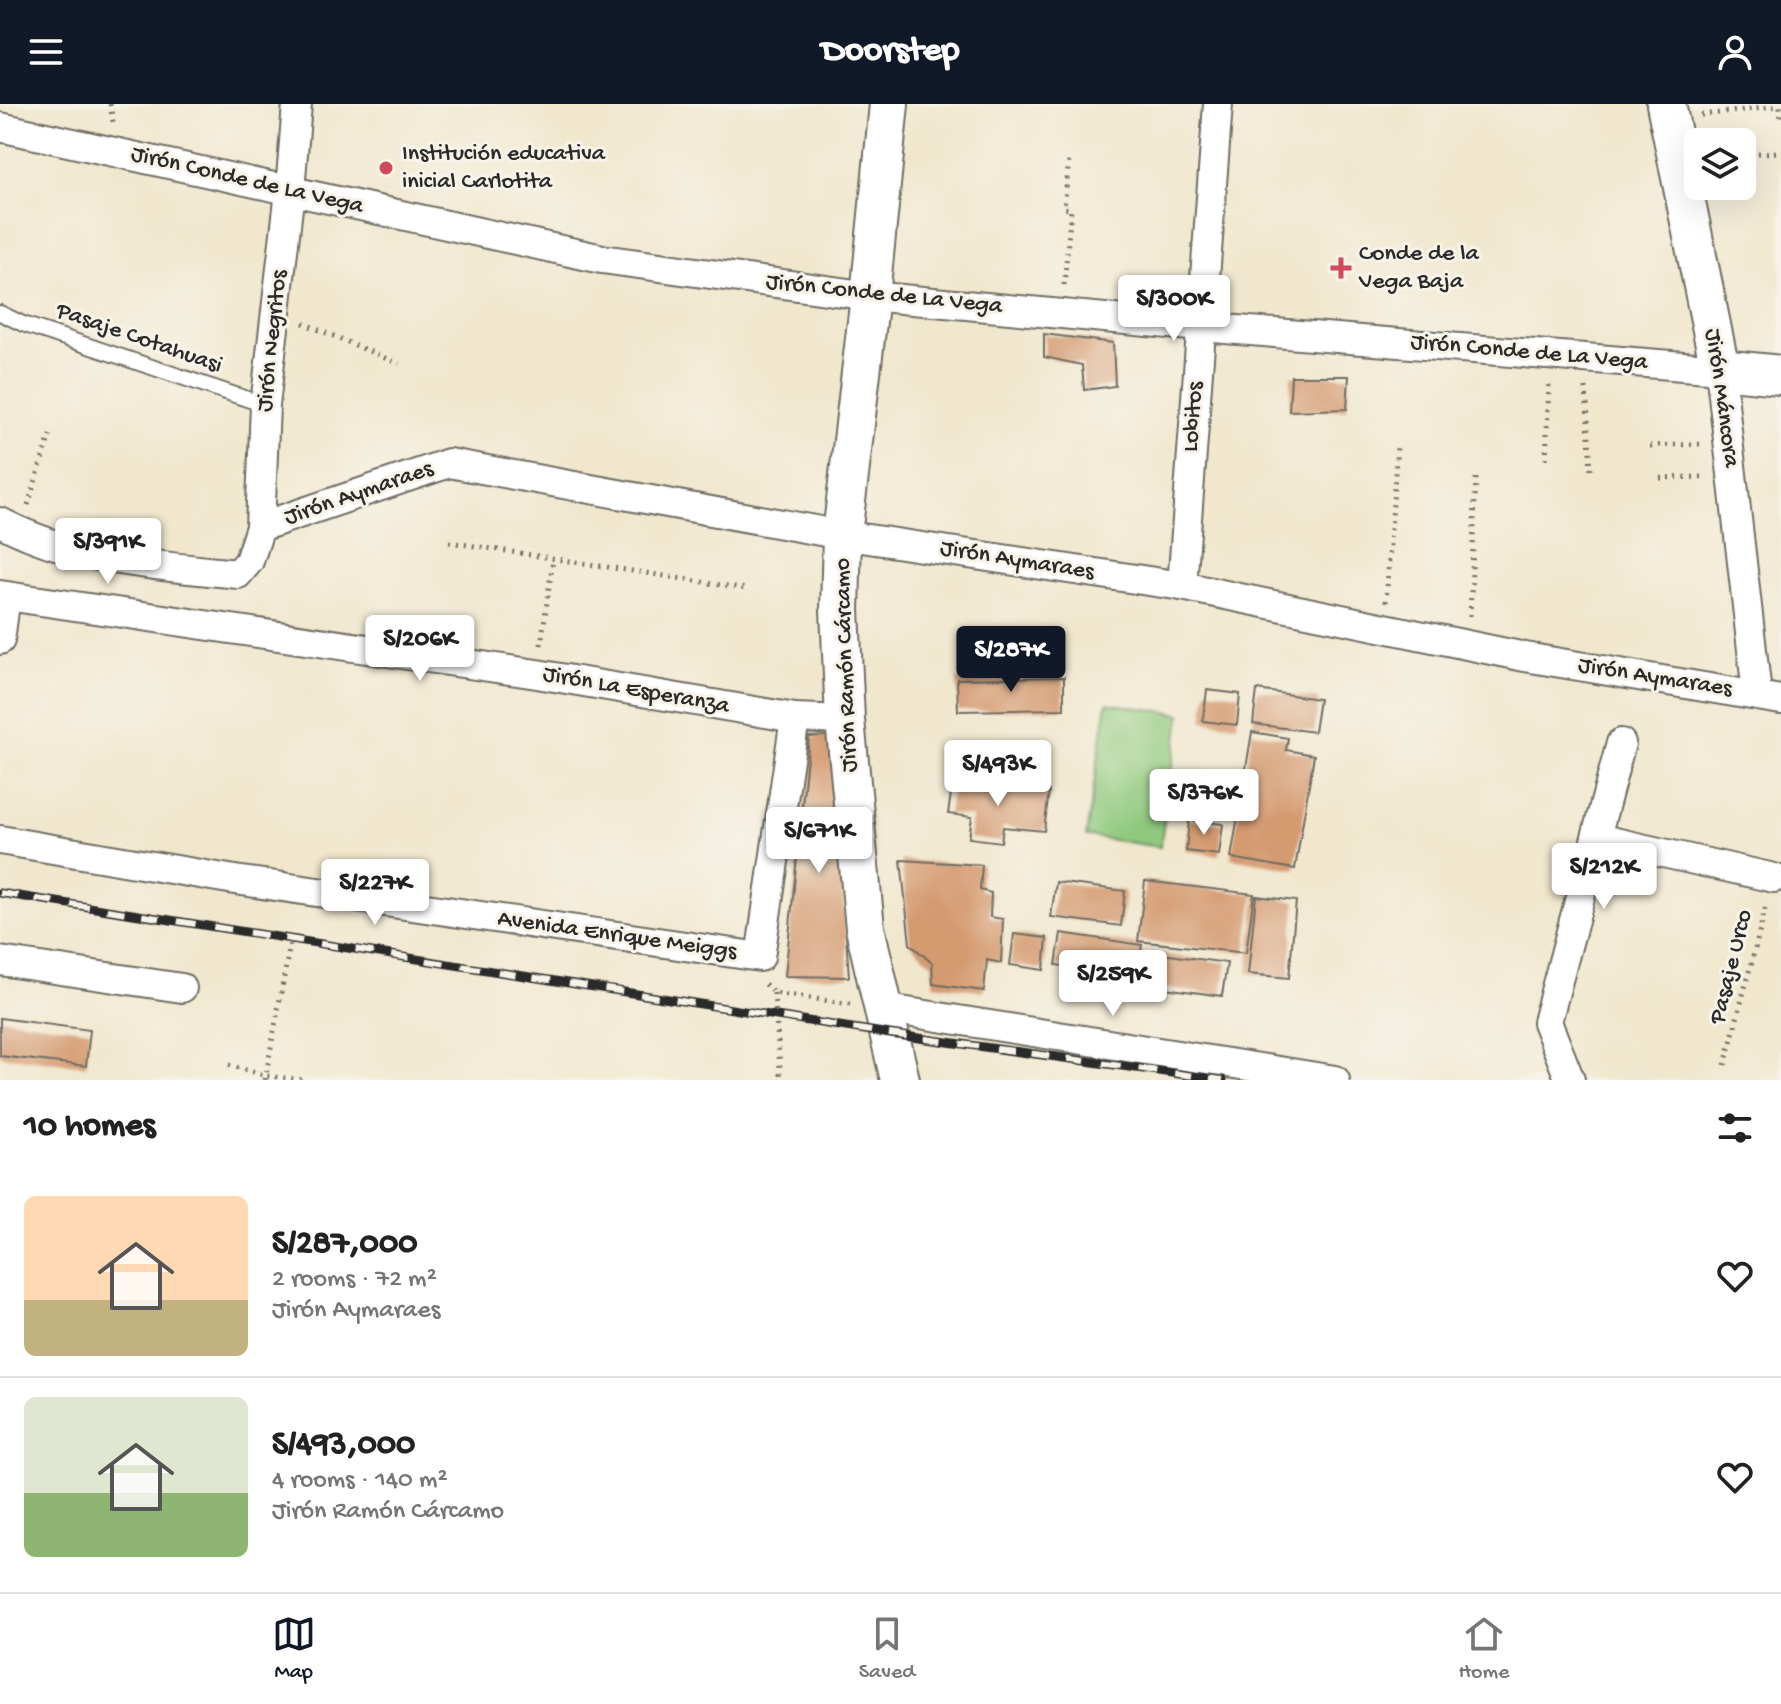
<!DOCTYPE html>
<meta charset="utf-8">
<style>
:root{--surface:#fff;--page:#f6f6f6;--text:#222;--muted:#767676;--line:#e0e0e0;--accent:#111827}
body{margin:0;font-family:"Gochi Hand",sans-serif;background:var(--page);color:var(--text);height:100vh;display:flex;flex-direction:column;font-size:30px;white-space:nowrap}
*{box-sizing:border-box;margin:0}
p{font-size:26px;color:var(--muted)}
.icon{flex:none;width:44px;height:44px;fill:none;stroke:currentColor;stroke-width:2;stroke-linecap:round;stroke-linejoin:round}
.map{position:relative;height:976px;overflow:hidden}
.sheet{display:flex;flex-direction:column;background:var(--surface);flex:1}
.sheet>*{flex:none}
.fabs{position:absolute;left:1684px;top:24px;display:grid;gap:16px}
.fabs a{display:grid;place-items:center;width:72px;height:72px;border-radius:12px;background:var(--surface);box-shadow:0 8px 32px #0002;font-size:40px}
.price{position:absolute;translate:-50% -68px;padding:0 18px;border-radius:8px;background:#fff;color:#222;font-size:26px;line-height:52px;filter:drop-shadow(0 2px 4px #0008)}
.price::after{content:'';position:absolute;left:50%;top:48px;width:24px;height:18px;margin-left:-12px;background:inherit;clip-path:polygon(0 0,100% 0,50% 100%)}
.price.selected{background:var(--accent);color:#fff}
ul{padding:0;list-style:none}
li{display:flex;align-items:center;gap:24px;height:200px;padding:0 24px}
li+li{border-top:2px solid var(--line)}
li span{display:grid;place-items:center;flex:none;width:224px;height:160px;border-radius:12px;color:#555}
li>.icon{margin-inline-start:auto}
span .icon{width:96px;height:96px;fill:#fffc;stroke-width:1}
li b{font-size:34px}
h2{display:flex;justify-content:space-between;align-items:center;height:96px;padding:0 24px;font-size:34px}
header{display:flex;justify-content:space-between;align-items:center;height:104px;padding:0 24px;background:var(--accent);color:#fff;font-size:36px;font-weight:800}
.tabs{display:flex;justify-content:space-around;align-items:center;height:112px;border-top:2px solid var(--line);background:var(--surface);font-size:22px;color:var(--muted)}
.tabs a{display:grid;justify-items:center;gap:4px}
.tabs .selected{color:var(--accent)}
.map>svg:first-child{display:block}
.green{fill:#8ec97d;stroke:#5c7a54;stroke-width:2}
.building{fill:#d49a70}
.lines{fill:none;stroke-linecap:round;stroke-linejoin:round}
.lane-casing{stroke:#706d64;stroke-width:18}
.street-casing{stroke:#706d64;stroke-width:32}
.secondary-casing{stroke:#706d64;stroke-width:42}
.path{stroke:#706d64;stroke-width:5;stroke-dasharray:2 6;stroke-linecap:butt}
.lane{stroke:#fff;stroke-width:14}
.street{stroke:#fff;stroke-width:28}
.secondary{stroke:#fff;stroke-width:38}
.rail-casing{stroke:#2b2b2b;stroke-width:9}
.rail{stroke:#f7f3e8;stroke-width:6;stroke-dasharray:18;stroke-linecap:butt}
.poi-dot{fill:#d1495b;stroke:#f7f3e8;stroke-width:3}
.labels{text-anchor:middle;dominant-baseline:central;stroke-width:6;stroke-linejoin:round;paint-order:stroke}
.poi-label{font-size:24px;fill:#2b2b2b;stroke:#f7f3e8;text-anchor:start}
.street-label{font-size:24px;fill:#2b2b2b;stroke:#f7f3e8}
</style>
<header><svg class="icon" aria-label="menu" viewBox="0 0 24 24"><path d="M4 6h16M4 12h16M4 18h16"/></svg>Doorstep<svg class="icon" aria-label="person" viewBox="0 0 24 24"><circle cx="12" cy="8" r="4"/><path d="M4 21q1-7 8-7t8 7"/></svg></header>
<div class="map">
<svg width="1781" height="976" viewBox="0 0 1781 976">
<rect width="100%" height="100%" fill="#f7f3e8"/>
<filter id="ink" filterUnits="userSpaceOnUse"><feTurbulence type="fractalNoise" baseFrequency=".0125" numOctaves="2"/><feDisplacementMap in="SourceGraphic" scale="16" xChannelSelector="R" yChannelSelector="G"/><feConvolveMatrix kernelMatrix="1 2 1 2 8 2 1 2 1" color-interpolation-filters="sRGB"/></filter>
<filter id="wash" filterUnits="userSpaceOnUse"><feTurbulence type="fractalNoise" baseFrequency=".006" numOctaves="4" result="noise"/><feDisplacementMap in="SourceGraphic" scale="32" xChannelSelector="R" yChannelSelector="G"/><feGaussianBlur stdDeviation="1.8" result="paint"/><feColorMatrix in="noise" values="0 0 0 0 0 0 0 0 0 0 0 0 0 0 0 0 0 1.4 0 .05"/><feComposite in="paint" operator="in"/></filter>
<g filter="url(#wash)">
<rect width="100%" height="100%" fill="#f0e7cd"/>
<polygon class="green" points="1107,599 1181,610 1160,743 1086,732"/>
<g id="blocks">
<g class="building">
<polygon points="1044,230 1113,239 1115,282 1084,286 1082,261 1044,253"/>
<polygon points="1291,272 1349,272 1347,305 1289,307"/>
<polygon points="1064,573 1064,605 958,607 957,575"/>
<polygon points="1207,586 1240,590 1237,621 1203,617"/>
<polygon points="1257,586 1319,595 1314,628 1253,620"/>
<polygon points="1252,628 1288,634 1286,646 1314,651 1295,765 1231,754"/>
<polygon points="832,632 849,873 785,872 809,633"/>
<polygon points="953,676 1049,687 1044,727 1003,723 1001,738 969,734 972,713 948,710"/>
<polygon points="1189,716 1223,720 1219,751 1186,747"/>
<polygon points="901,756 982,761 980,786 991,789 990,813 1003,815 1001,859 987,856 984,887 933,880 932,859 910,840"/>
<polygon points="1145,777 1254,790 1246,849 1138,837"/>
<polygon points="1056,778 1125,787 1121,822 1051,813"/>
<polygon points="1256,792 1296,797 1289,874 1248,870"/>
<polygon points="1061,829 1142,841 1137,873 1056,861"/>
<polygon points="1014,830 1047,834 1044,866 1010,861"/>
<polygon points="1155,849 1227,859 1222,892 1150,882"/>
<polygon points="0,914 90,926 86,962 0,952"/>
</g>
</g>
</g>
<g filter="url(#ink)">
<use href="#blocks" fill-opacity="0" stroke="#706d64" stroke-width="2"/>
<g class="lines">
<defs>
<polyline id="lane" points="0,209 23,220 265,301"/>
<g id="street">
<polyline points="0,23 602,155 870,192 1201,223 1720,265 1757,590"/>
<path d="M 0,418 C 77,458 154,461 238,470 L 249,457 L 260,423 L 265,301 L 290,87 L 297,0"/>
<polyline points="260,423 449,359 842,431 1182,482 1525,553 1781,596"/>
<polyline points="1182,482 1218,0"/>
<polyline points="0,491 537,570 795,614 845,616"/>
<polyline points="0,536 6,492"/>
<polyline points="1597,734 1774,774"/>
<polyline points="0,736 235,776 760,853 795,614"/>
<polyline points="0,857 182,884"/>
<polyline points="882,904 1335,976"/>
<polyline points="1570,976 1547,918 1621,639"/>
</g>
<g id="secondary">
<polyline points="889,0 870,192 842,431 840,506 845,616 865,824 900,976"/>
<polyline points="1666,0 1720,265 1781,271"/>
</g>
</defs>
<use href="#lane" class="lane-casing"/>
<use href="#street" class="street-casing"/>
<use href="#secondary" class="secondary-casing"/>
<g class="path">
<polyline points="110,0 113,18"/>
<polyline points="1701,11 1780,2 1781,17"/>
<polyline points="1742,50 1781,48"/>
<polyline points="1064,181 1071,105 1064,104 1069,55"/>
<polyline points="303,219 399,260"/>
<polyline points="1586,284 1591,367"/>
<polyline points="1650,342 1701,340"/>
<polyline points="1546,355 1549,280"/>
<polyline points="1660,374 1703,373"/>
<polyline points="28,401 50,331"/>
<polyline points="449,438 747,485"/>
<polyline points="1386,498 1397,342"/>
<polyline points="1470,512 1476,374"/>
<polyline points="541,541 553,455"/>
<polyline points="765,880 774,889 850,900"/>
<polyline points="774,889 781,976"/>
<polyline points="229,961 266,972 306,976"/>
<polyline points="1725,961 1766,802"/>
<polyline points="265,976 291,835"/>
</g>
<use href="#lane" class="lane"/>
<use href="#street" class="street"/>
<use href="#secondary" class="secondary"/>
<defs>
<polyline id="rail" points="0,789 890,930 1223,976"/>
</defs>
<use href="#rail" class="rail-casing"/>
<use href="#rail" class="rail"/>
</g>
</g>
<g class="poi-dot">
<circle cx="386" cy="64" r="8"/>
<path d="M1337 152h8v8h8v8h-8v8h-8v-8h-8v-8h8z"/>
</g>
<g class="labels">
<g class="poi-label">
<text x="402" y="50">Institución educativa<tspan x="402" dy="28">inicial Carlotita</tspan></text>
<text x="1359" y="150">Conde de la<tspan x="1359" dy="28">Vega Baja</tspan></text>
</g>
<g class="street-label">
<text transform="translate(247 77) rotate(13)">Jirón Conde de La Vega</text>
<text transform="translate(884 191) rotate(6)">Jirón Conde de La Vega</text>
<text transform="translate(139 235) rotate(19)">Pasaje Cotahuasi</text>
<text transform="translate(273 237) rotate(-84)">Jirón Negritos</text>
<text transform="translate(1529 249) rotate(5)">Jirón Conde de La Vega</text>
<text transform="translate(1721 294) rotate(82)">Jirón Máncora</text>
<text transform="translate(1194 313) rotate(-86)">Lobitos</text>
<text transform="translate(359 390) rotate(-19)">Jirón Aymaraes</text>
<text transform="translate(1017 457) rotate(9)">Jirón Aymaraes</text>
<text transform="translate(847 561) rotate(-92)">Jirón Ramón Cárcamo</text>
<text transform="translate(1655 574) rotate(9)">Jirón Aymaraes</text>
<text transform="translate(636 587) rotate(10)">Jirón La Esperanza</text>
<text transform="translate(617 832) rotate(8)">Avenida Enrique Meiggs</text>
<text transform="translate(1732 863) rotate(-76)">Pasaje Urco</text>
</g>
</g>
</svg>
<div class="fabs">
<a><svg class="icon" aria-label="layers" viewBox="0 0 24 24"><path d="M12 4l9 5-9 5-9-5zM3 14l9 5 9-5"/></svg></a>
</div>
<b class="price" style="left:1174px;top:239px">S/300K</b>
<b class="price" style="left:108px;top:482px">S/391K</b>
<b class="price" style="left:420px;top:579px">S/206K</b>
<b class="price selected" style="left:1011px;top:590px">S/287K</b>
<b class="price" style="left:998px;top:704px">S/493K</b>
<b class="price" style="left:1204px;top:733px">S/376K</b>
<b class="price" style="left:819px;top:771px">S/671K</b>
<b class="price" style="left:1604px;top:807px">S/212K</b>
<b class="price" style="left:375px;top:823px">S/227K</b>
<b class="price" style="left:1113px;top:914px">S/259K</b>
</div>
<section class="sheet">
<h2>10 homes<svg class="icon" aria-label="filters" viewBox="0 0 24 24"><path d="M4 7h16M4 17h16"/><circle cx="9" cy="7" r="2"/><circle cx="15" cy="17" r="2"/></svg></h2>
<ul>
<li><span style="background:linear-gradient(#ffd9b3 65%,#c2b280 0)"><svg class="icon" aria-label="home" viewBox="0 0 24 24"><path d="M3 11l9-7 9 7M6 9v11h12V9"/></svg></span><div><b>S/287,000</b><p>2 rooms · 72 m²</p><p>Jirón Aymaraes</p></div><svg class="icon" aria-label="heart" viewBox="0 0 24 24"><path d="M12 20l-8-8c-3-5 5-10 8-4 3-6 11-1 8 4z"/></svg></li>
<li><span style="background:linear-gradient(#dfe7d0 60%,#8fb573 0)"><svg class="icon" aria-label="home" viewBox="0 0 24 24"><path d="M3 11l9-7 9 7M6 9v11h12V9"/></svg></span><div><b>S/493,000</b><p>4 rooms · 140 m²</p><p>Jirón Ramón Cárcamo</p></div><svg class="icon" aria-label="heart" viewBox="0 0 24 24"><path d="M12 20l-8-8c-3-5 5-10 8-4 3-6 11-1 8 4z"/></svg></li>
</ul>
</section>
<nav class="tabs">
<a class="selected"><svg class="icon" aria-label="map" viewBox="0 0 24 24"><path d="M3 6l6-2 6 2 6-2v14l-6 2-6-2-6 2zM9 4v14M15 6v14"/></svg>Map</a>
<a><svg class="icon" aria-label="saved" viewBox="0 0 24 24"><path d="M7 4h10v16l-5-4-5 4z"/></svg>Saved</a>
<a><svg class="icon" aria-label="home" viewBox="0 0 24 24"><path d="M3 11l9-7 9 7M6 9v11h12V9"/></svg>Home</a>
</nav>
